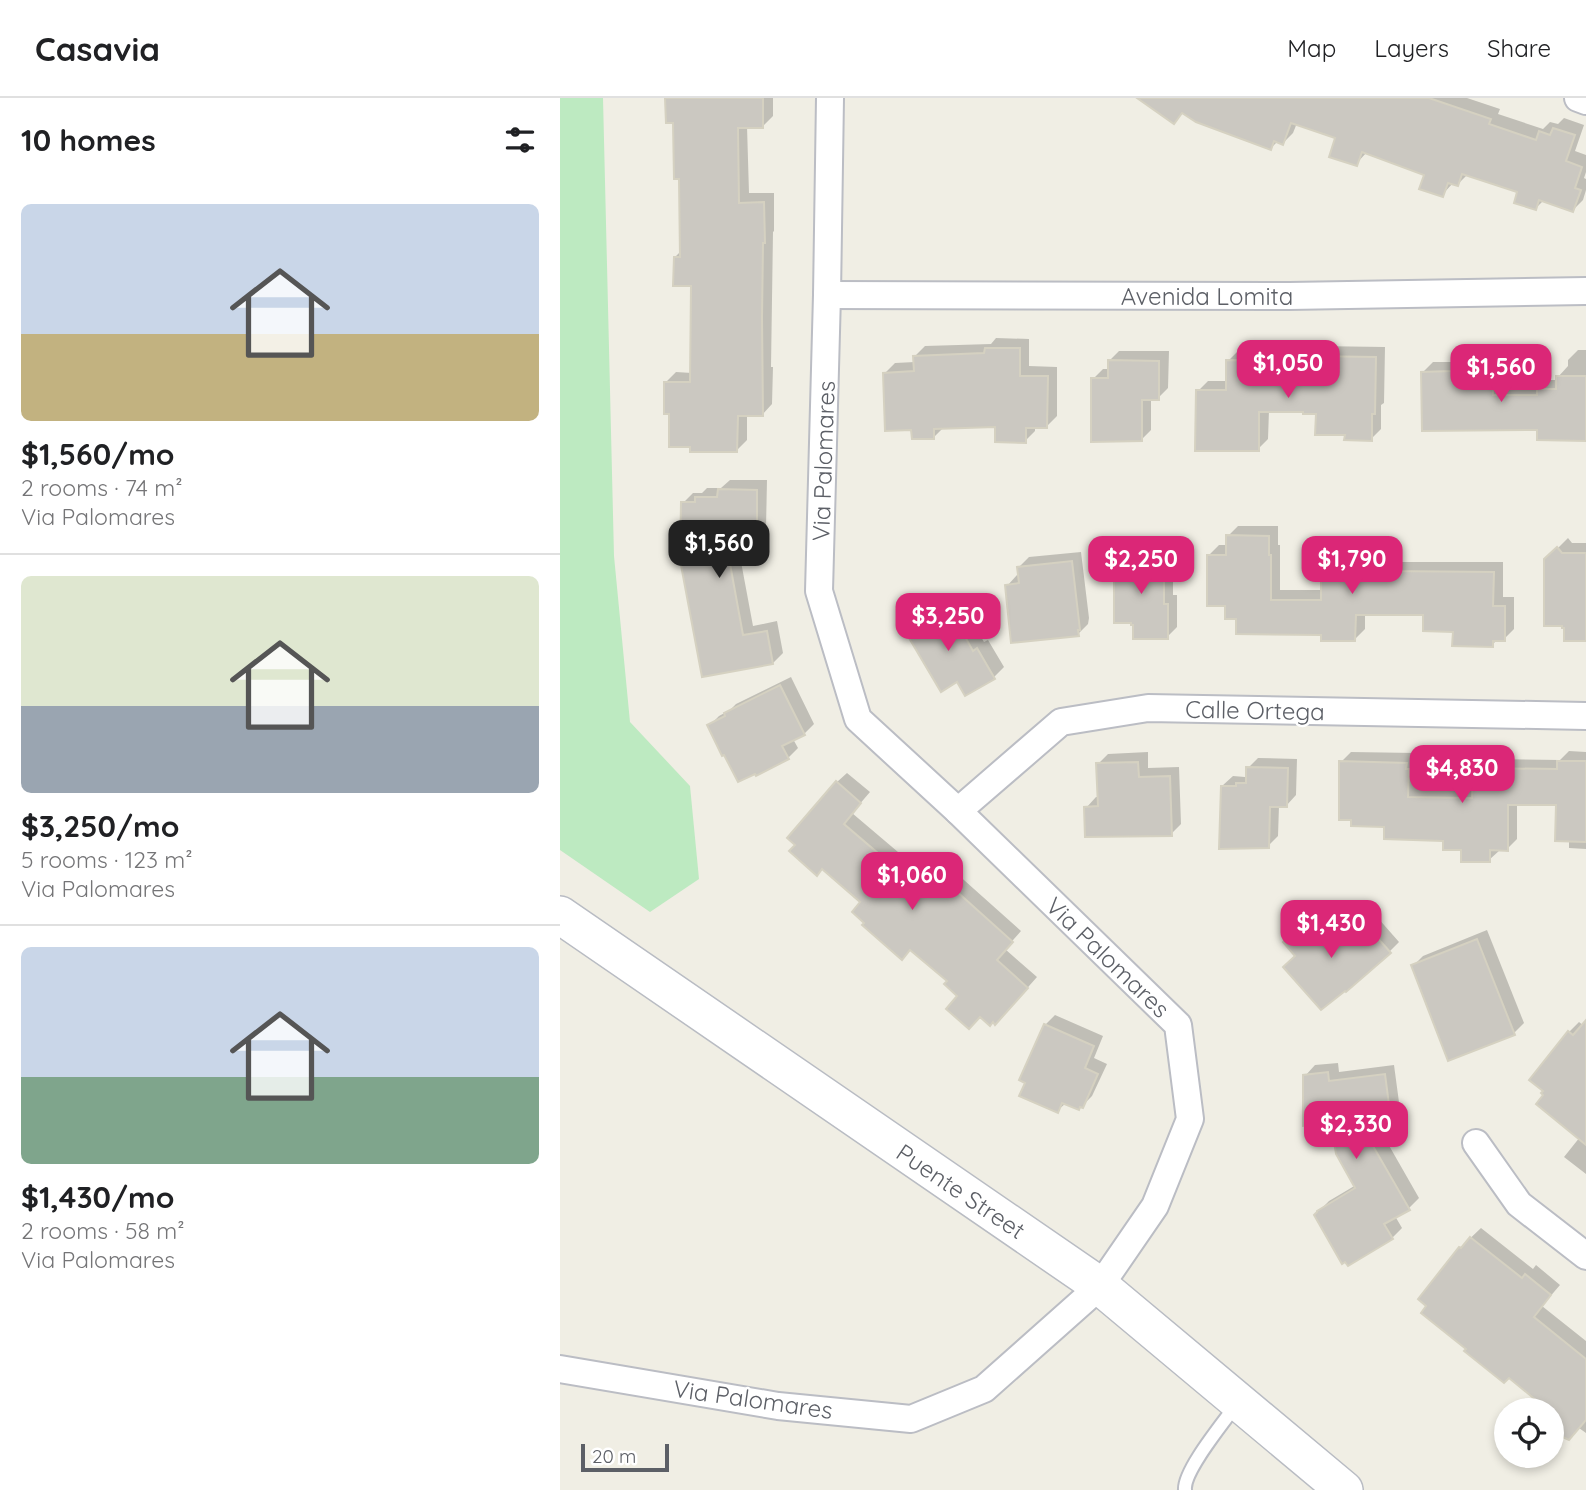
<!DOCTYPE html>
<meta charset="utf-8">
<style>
:root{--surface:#fff;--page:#f2f2f2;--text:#202124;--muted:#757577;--line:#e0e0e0;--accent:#db2777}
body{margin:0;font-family:Quicksand,sans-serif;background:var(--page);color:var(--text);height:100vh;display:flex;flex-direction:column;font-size:26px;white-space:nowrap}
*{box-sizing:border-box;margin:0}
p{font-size:23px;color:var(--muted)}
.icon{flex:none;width:38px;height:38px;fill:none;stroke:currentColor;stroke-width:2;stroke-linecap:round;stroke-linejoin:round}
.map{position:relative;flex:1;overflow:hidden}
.details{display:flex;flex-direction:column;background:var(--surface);width:560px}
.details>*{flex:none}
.controls{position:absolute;left:934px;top:1300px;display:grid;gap:14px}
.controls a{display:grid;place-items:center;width:70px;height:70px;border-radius:50%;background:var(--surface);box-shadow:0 4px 10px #0003;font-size:35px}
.scale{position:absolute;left:21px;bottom:18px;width:88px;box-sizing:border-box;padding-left:7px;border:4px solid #5c5f66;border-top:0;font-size:19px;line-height:24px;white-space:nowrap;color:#5c5f66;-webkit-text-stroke:5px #fff;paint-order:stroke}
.price{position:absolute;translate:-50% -60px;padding:0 16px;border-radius:14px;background:var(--accent);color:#fff;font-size:23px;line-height:46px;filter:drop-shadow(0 2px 4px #0008)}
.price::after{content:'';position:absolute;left:50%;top:42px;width:21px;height:16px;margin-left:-10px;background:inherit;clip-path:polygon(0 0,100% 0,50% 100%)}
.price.on{background:#222;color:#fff}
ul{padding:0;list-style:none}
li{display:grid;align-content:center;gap:14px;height:371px;padding:0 21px}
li+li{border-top:2px solid var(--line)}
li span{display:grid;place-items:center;height:217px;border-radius:10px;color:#555}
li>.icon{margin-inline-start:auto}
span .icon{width:126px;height:126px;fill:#fffc;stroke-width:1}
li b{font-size:30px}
h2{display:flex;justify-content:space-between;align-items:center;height:84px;padding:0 21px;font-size:30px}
header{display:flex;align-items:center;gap:42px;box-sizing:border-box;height:98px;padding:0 35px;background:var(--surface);border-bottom:2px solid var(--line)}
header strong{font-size:33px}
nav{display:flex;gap:38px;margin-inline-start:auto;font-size:24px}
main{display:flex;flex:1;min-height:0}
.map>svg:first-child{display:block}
.green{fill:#bdeac1}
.shadow{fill:#0003}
.building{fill:#cbc8c1;stroke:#d5d1c1;stroke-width:2}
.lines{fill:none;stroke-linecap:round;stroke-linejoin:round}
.lane-casing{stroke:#bbbdc4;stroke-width:16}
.street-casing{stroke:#bbbdc4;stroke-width:30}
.secondary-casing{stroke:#b9bcc3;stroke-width:40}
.lane{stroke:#fff;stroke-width:12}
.street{stroke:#fff;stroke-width:26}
.secondary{stroke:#fff;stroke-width:37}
.labels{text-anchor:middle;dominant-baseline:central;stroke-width:5;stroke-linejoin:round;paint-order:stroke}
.street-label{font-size:24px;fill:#5c5f66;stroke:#fff}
</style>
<header>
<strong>Casavia</strong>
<nav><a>Map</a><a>Layers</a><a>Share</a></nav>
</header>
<main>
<section class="details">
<h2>10 homes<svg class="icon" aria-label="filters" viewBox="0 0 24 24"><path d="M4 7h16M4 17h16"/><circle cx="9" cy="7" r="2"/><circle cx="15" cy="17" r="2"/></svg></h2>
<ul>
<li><span style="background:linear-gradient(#c9d6e8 60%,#c2b280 0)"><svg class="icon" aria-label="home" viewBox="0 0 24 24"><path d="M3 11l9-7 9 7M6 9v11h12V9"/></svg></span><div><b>$1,560/mo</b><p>2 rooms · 74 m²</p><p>Via Palomares</p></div></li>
<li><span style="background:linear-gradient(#dfe7d0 60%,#9aa5b1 0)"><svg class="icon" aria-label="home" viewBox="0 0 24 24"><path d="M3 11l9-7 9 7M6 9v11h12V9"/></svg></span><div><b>$3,250/mo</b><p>5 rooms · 123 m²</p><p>Via Palomares</p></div></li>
<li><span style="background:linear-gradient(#c9d6e8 60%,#7fa58c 0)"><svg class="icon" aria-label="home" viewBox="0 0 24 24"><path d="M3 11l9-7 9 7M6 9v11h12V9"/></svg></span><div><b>$1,430/mo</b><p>2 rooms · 58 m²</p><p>Via Palomares</p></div></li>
</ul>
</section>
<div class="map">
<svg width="1026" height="1392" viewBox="0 0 1026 1392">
<rect width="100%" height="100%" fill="#f0eee4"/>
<polygon class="green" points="0,0 43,0 54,458 70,624 130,688 139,781 90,814 0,752"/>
<g class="shadow">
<polygon points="107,0 213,0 213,18 203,28 187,28 189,95 214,95 214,133 213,134 211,269 213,269 212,306 202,317 187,317 187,342 177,352 111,314 106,284 116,274 132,275 133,187 115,159 121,153 120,79 115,23"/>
<polygon points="588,0 907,0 940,11 938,16 983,31 990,24 998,26 1004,20 1024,27 1015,53 1026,57 1026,74 1024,80 1026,81 1026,92 1023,102 1013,112 984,102 976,110 960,93 908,76 898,86 893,85 882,97 867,76 807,54 796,66 777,39 737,25 733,35 723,45 718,43 711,50 624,14 614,24"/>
<polygon points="436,240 469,241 469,268 497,269 497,318 487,328 475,328 475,333 465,343 437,328 384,329 374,339 353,330 325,275 335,265 355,264 355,258 365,248 431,246"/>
<polygon points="756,248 825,249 824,305 821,307 821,331 811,341 787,335 758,315 745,312 709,312 708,341 698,351 638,293 648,283 668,283 668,263 678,253 751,253"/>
<polygon points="942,249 942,288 983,288 989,282 998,282 998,279 1008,268 1008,262 1018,252 1026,252 1026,341 978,330 863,274 873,264 894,264 894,260 904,250"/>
<polygon points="559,253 609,253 608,290 598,300 591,300 591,332 581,342 533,281 543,271 549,271 549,263"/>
<polygon points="170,382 207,382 206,430 194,440 194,443 184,453 179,453 193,528 217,523 223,555 213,565 144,577 123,405 133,395 142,395 147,390 161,390"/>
<polygon points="678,428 718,428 718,447 720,447 720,492 763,492 763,466 774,456 774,452 784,442 830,442 830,457 834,457 834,464 943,464 943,499 954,499 954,531 944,541 938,541 932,547 895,532 865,515 805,515 805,531 795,541 678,519 649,457 659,447 668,447 668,438"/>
<polygon points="1008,440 1012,445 1026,445 1026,543 1006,528 986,462"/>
<polygon points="569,449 609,449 609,453 613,453 613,497 617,497 617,529 607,539 575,526 556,463"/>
<polygon points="521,454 529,520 528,526 518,536 447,488 457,477 460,477 459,469 469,459"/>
<polygon points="379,499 388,515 402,507 424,544 428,542 444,569 434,579 397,582 356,536 348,521 358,511"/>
<polygon points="231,579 254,626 244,636 233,641 238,650 228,660 149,628 159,618 170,612 176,606"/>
<polygon points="1009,653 1026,654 1026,751 1009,750 1009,742 997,706 957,706 957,741 947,751 940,752 929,762 885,741 826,727 781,664 791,654 856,655 856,661 858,661 858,690 914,691 915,671 925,661 1000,662"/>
<polygon points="588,654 588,670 619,669 621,726 611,736 526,710 536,699 539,699 538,666 548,656"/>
<polygon points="698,660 737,661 736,697 726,708 719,708 718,738 708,748 662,688 673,678 685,679 688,675 688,670"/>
<polygon points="287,675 310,694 292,715 371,782 386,766 461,833 445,851 477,879 445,915 421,917 400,898 389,883 263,769 277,684"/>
<polygon points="765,808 781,827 786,823 797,836 817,819 839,844 829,854 737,857 735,834"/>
<polygon points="927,832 964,925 954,935 853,868 863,858"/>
<polygon points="495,917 543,938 534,960 547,966 532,998 522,1008 506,1005 497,1013 485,927"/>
<polygon points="1019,924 1024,928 1026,925 1026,1076 1004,1059 1020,1039 986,993 971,982 1009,934"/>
<polygon points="778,965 779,974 834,967 843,1034 833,1044 827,1044 859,1100 849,1110 835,1118 842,1130 832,1140 759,1113 769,1103 796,1087 770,1023 745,978 755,967"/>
<polygon points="921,1130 973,1171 976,1167 1000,1187 982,1208 1026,1243 1026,1335 1019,1330 1009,1340 992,1312 983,1312 986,1309 900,1150"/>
</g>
<g class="building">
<polygon points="105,0 203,0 203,30 178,30 179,105 204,104 205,145 203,145 202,220 203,318 178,318 177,354 130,354 130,349 109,349 109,316 104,316 104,284 130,284 131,188 113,188 114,159 120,159 119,81 114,81 113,25 106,25"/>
<polygon points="577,0 869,0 931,21 929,26 976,42 979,33 990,37 993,30 1015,37 1006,63 1022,69 1015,90 1021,92 1013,114 979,102 976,112 954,105 957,94 902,76 898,88 888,85 883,99 859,91 864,77 802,54 797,68 769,59 775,40 731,25 723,47 714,43 711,52 636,24 622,15 614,26"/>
<polygon points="425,250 460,250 460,278 488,278 487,330 466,330 466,345 435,344 435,329 374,331 374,341 352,341 351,332 325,333 323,275 354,273 353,258 424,255"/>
<polygon points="744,258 816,259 815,316 812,316 812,343 784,342 785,337 755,337 756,316 743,316 743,314 699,314 699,353 635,353 636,292 666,292 666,262 744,263"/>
<polygon points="892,259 933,259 933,297 977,297 977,291 996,291 996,278 1026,278 1026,343 977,342 977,332 862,333 861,274 892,273"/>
<polygon points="548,262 599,263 599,302 582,302 582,343 531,344 531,280 548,280"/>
<polygon points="158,391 197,392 197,442 185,442 185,455 168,455 183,537 207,533 213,566 142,579 120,462 121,404 135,404 135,399 157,399"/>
<polygon points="666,437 709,438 709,457 711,457 711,502 761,502 761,466 772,466 772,451 821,452 821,466 825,466 825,473 934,474 933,508 945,508 945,543 933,543 933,549 892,548 893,534 863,533 863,517 796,517 795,543 761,543 761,537 676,536 676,521 665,521 665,508 647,508 647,457 666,457"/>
<polygon points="997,449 1002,455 1026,455 1026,543 1004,543 1004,530 1002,530 1002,528 984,528 984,461"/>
<polygon points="557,458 600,458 600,463 604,463 604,506 608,506 608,541 573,541 573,527 571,527 571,525 554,525 554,462 557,462"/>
<polygon points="512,463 520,532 518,532 519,538 451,545 445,487 459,485 457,469"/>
<polygon points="368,508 378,523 392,515 413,553 417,550 435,581 405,598 397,584 381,594 349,540 354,536 346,521"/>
<polygon points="220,587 245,637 222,648 229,661 196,678 195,676 178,684 164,657 162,658 147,627 165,618 164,615"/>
<polygon points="779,663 847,665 846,671 849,671 848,699 912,700 913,670 997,671 997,663 1026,663 1026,744 995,743 996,707 948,707 948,753 930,752 930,764 901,764 901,752 883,752 883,743 824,741 824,729 791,728 791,722 779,722"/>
<polygon points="578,664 579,679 610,678 612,738 525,739 524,709 538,708 536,665"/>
<polygon points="686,669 728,670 727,709 710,709 709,750 659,751 661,688 676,688 676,685 686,685"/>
<polygon points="276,683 301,705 284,726 360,791 375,774 453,844 437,862 468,890 435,927 433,924 430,928 420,919 409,931 386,911 397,898 384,886 387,883 350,852 342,862 302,827 304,825 292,814 300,804 262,771 257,778 229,753 235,747 227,740"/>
<polygon points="754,817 770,835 775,832 786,845 806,827 831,855 786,894 785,893 761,912 723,869 735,858 723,844"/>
<polygon points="917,841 955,937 888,963 851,867"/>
<polygon points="1026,922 1026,1047 976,1006 983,997 981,995 983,993 969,982 1008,933 1013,937"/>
<polygon points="484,926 534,948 525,970 538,976 523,1010 520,1009 519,1012 502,1005 498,1015 459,998 465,985 459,982"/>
<polygon points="768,974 769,983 825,976 834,1045 813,1048 850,1112 824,1126 833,1141 788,1168 785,1164 782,1166 754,1117 757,1114 757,1113 795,1090 776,1056 774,1043 771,1043 769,1025 743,1028 743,977"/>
<polygon points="910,1139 962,1180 965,1176 991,1197 974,1219 1026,1261 1026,1322 1009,1342 992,1334 992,1312 988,1312 949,1280 944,1285 904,1253 906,1251 861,1215 866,1208 858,1201 899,1149 901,1150"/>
</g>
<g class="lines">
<defs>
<path id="lane" d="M 625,1392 C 623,1373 664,1324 676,1307"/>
<g id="street">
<polyline points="1018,0 1026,3"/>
<polyline points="267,197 729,198 1026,193"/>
<polyline points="398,713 501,624 588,610 1026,618"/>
<polyline points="916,1045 959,1106 1026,1158"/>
<polyline points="0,1271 218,1308 351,1321 424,1291 540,1188 595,1108 630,1021 618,927 398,713 298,621 259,493 267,197 270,0"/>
</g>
<polyline id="secondary" points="0,817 540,1188 784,1392"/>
</defs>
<use href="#lane" class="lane-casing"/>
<use href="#street" class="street-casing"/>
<use href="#secondary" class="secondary-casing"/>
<use href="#lane" class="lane"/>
<use href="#street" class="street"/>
<use href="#secondary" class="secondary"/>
</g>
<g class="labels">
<g class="street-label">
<text x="647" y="198">Avenida Lomita</text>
<text transform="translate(263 363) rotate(-88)">Via Palomares</text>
<text transform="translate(695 612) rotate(1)">Calle Ortega</text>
<text transform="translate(548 859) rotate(44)">Via Palomares</text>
<text transform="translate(401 1093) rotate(34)">Puente Street</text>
<text transform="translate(193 1301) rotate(8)">Via Palomares</text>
</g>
</g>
</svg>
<div class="controls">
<a><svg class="icon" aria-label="locate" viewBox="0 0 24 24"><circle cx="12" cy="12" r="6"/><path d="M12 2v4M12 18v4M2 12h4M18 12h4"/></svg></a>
</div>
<div class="scale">20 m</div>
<b class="price" style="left:728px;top:302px">$1,050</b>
<b class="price" style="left:941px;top:306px">$1,560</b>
<b class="price on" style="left:159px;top:482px">$1,560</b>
<b class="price" style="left:581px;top:498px">$2,250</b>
<b class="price" style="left:792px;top:498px">$1,790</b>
<b class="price" style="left:388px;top:555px">$3,250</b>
<b class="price" style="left:902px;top:707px">$4,830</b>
<b class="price" style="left:352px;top:814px">$1,060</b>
<b class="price" style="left:771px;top:862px">$1,430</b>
<b class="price" style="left:796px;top:1063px">$2,330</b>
</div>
</main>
